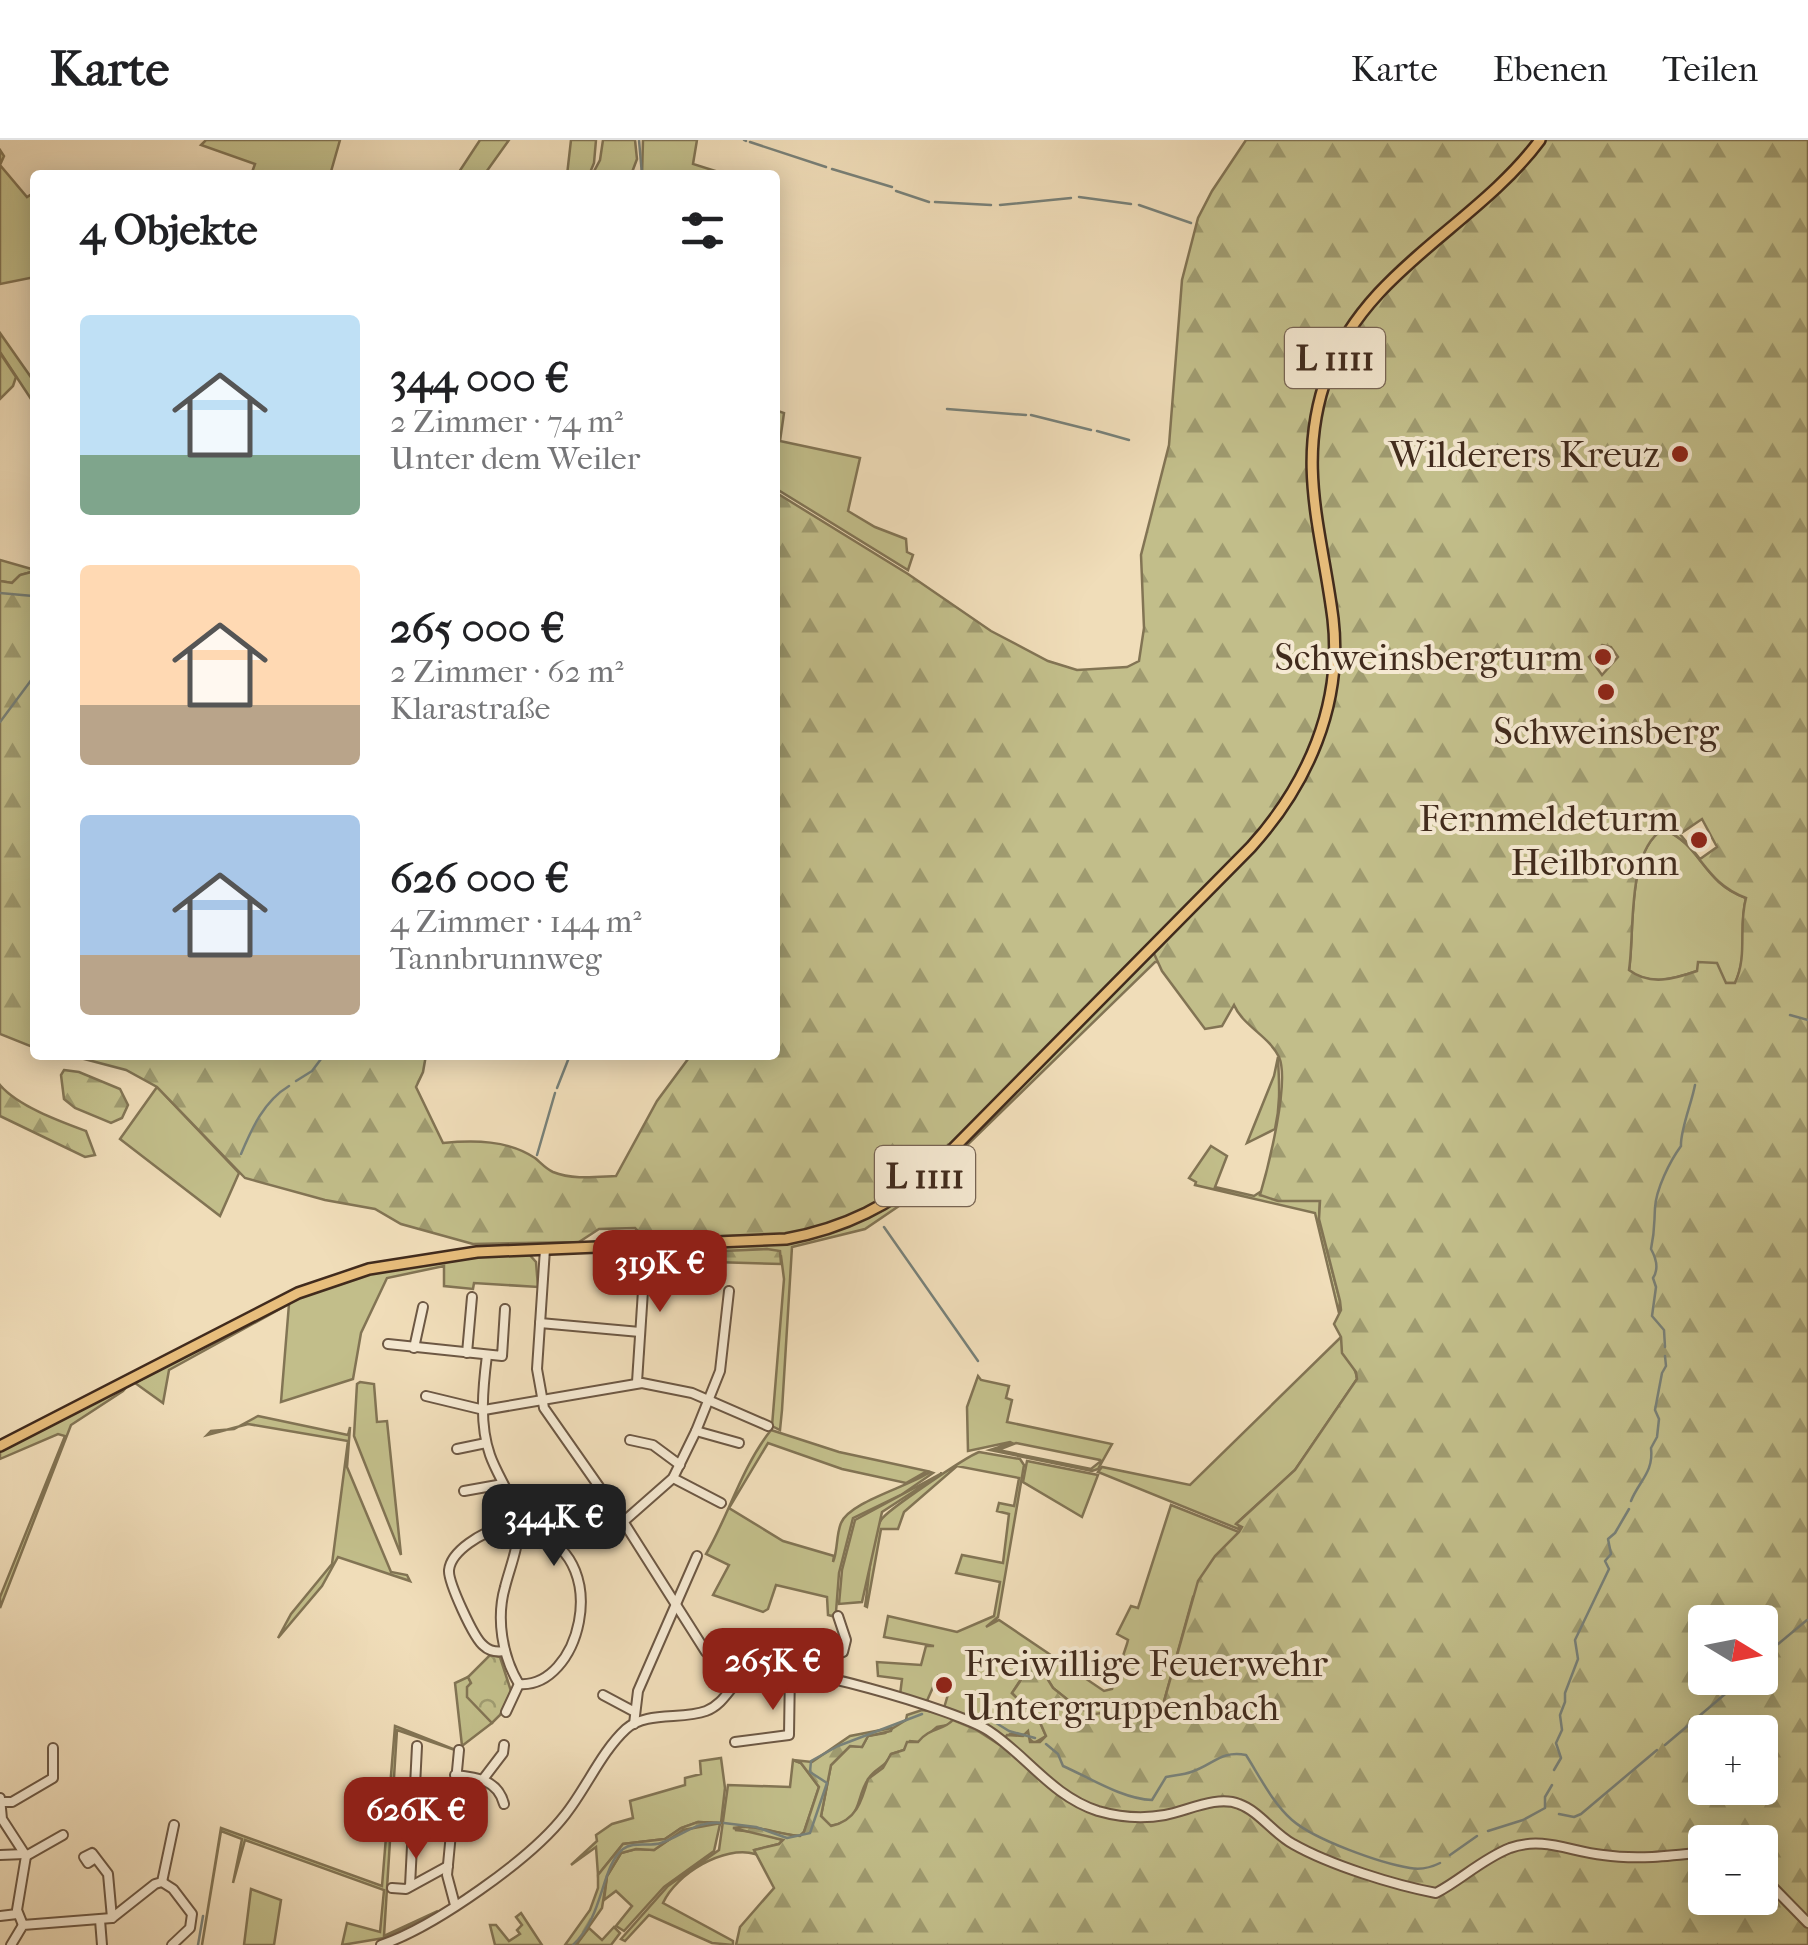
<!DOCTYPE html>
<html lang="de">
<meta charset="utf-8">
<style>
:root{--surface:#fff;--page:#f2f2f2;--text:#202124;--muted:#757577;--line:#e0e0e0;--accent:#8f2418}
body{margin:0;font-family:"IM FELL French Canon",serif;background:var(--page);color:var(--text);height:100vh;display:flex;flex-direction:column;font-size:38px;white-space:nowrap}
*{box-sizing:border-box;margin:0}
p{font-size:32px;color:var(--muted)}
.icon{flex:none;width:55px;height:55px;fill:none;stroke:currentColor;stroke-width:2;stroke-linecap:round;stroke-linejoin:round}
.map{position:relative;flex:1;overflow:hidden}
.sheet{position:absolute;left:30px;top:30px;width:750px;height:890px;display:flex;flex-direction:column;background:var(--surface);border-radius:10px;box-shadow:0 5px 25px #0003}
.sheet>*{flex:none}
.needle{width:65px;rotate:100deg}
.buttons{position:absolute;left:1688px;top:1465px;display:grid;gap:20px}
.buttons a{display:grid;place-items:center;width:90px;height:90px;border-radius:10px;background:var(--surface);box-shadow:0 5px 25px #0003;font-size:50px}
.price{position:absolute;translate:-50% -85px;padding:0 22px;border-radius:20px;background:var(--accent);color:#fff;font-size:32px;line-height:65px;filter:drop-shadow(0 2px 5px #0008)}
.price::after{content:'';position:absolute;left:50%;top:60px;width:30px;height:22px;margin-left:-15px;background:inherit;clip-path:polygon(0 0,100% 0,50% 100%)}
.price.on{background:#222;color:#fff}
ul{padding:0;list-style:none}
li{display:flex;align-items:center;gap:30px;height:250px;padding:0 50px}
li span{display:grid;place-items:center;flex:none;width:280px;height:200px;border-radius:10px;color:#555}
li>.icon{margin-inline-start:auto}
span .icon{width:120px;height:120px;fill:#fffc;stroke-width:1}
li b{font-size:42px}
h2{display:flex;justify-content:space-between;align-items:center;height:120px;padding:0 50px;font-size:42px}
header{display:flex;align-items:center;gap:60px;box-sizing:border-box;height:140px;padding:0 50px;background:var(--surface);border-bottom:2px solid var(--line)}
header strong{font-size:48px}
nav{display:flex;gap:55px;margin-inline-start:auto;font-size:35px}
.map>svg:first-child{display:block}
.green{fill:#c2be8a;stroke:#827454;stroke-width:2.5;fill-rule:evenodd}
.forest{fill:url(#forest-firs);stroke:#827454;stroke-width:2.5;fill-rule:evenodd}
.park{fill:url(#park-crowns);stroke:#827454;stroke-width:2.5}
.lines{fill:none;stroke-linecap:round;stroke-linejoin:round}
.stream{stroke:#788179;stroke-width:2.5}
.minor-casing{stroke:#6d5844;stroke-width:12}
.major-casing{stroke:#412b1d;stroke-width:14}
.minor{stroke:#f5e9d2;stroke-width:8}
.major{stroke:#e8be7c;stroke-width:9}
.poi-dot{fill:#8f2418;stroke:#f5e9d2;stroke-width:4}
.labels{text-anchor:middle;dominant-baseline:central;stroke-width:8;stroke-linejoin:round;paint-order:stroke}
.shield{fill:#f5e9d2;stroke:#776453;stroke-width:2.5}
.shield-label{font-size:35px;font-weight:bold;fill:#412b1d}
.poi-label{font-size:38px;fill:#412b1d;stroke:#f5e9d2;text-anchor:end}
</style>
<header>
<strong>Karte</strong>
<nav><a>Karte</a><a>Ebenen</a><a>Teilen</a></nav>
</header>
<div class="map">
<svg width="1808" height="1805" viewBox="0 0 1808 1805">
<defs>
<pattern id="forest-firs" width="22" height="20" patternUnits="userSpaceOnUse" patternTransform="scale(2.5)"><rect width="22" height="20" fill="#c2be8a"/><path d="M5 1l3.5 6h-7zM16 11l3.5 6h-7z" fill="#9f9b70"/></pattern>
<pattern id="park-crowns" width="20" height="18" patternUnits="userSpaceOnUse" patternTransform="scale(2.5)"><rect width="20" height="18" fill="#c2be8a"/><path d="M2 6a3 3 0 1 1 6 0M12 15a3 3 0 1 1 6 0" fill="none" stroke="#9f9b70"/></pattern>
</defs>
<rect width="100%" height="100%" fill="#f0ddb9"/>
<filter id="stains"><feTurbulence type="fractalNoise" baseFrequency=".002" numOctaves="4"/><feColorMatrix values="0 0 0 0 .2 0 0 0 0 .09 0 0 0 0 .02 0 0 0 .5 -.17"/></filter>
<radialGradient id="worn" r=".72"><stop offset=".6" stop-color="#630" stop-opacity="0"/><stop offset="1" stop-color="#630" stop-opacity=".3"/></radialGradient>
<g class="green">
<polygon points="206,0 340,0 330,35 251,35 255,24 201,5"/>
<polygon points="480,0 509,0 484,35 457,35"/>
<polygon points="571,0 596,0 594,23 589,35 567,35"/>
<polygon points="603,0 635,0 637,19 631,35 592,35 600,20"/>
<polygon points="643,0 697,0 693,24 728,35 642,35"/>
<polygon points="0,10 4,16 0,25 27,57 35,52 35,137 0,144"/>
<polygon points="0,193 35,243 35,265 0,212"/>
<polygon points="775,270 784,273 780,301 860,318 848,371 875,387 906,399 907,412 913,415 908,430 775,348"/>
<polygon points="0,420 35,430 35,431 20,435 12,443 0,441"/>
<path d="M 1663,689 C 1703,705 1701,742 1746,758 C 1738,788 1749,813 1735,843 L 1726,843 L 1697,831 C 1674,839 1650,846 1629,831 C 1635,791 1626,713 1663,689 Z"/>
<path d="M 1155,812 L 1160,822 L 1155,822 L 918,1053 L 865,1089 L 792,1107 L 782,1270 L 780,1290 L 772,1286 L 784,1139 L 781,1116 L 767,1109 L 646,1116 L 647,1106 C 753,1101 830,1112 920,1045 L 1140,822 Z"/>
<path d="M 1278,917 C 1279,942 1281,963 1275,989 L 1247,1003 L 1274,936 Z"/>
<polygon points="157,947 239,1033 220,1076 120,999"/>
<polygon points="1211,1006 1227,1016 1215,1047 1254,1056 1260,1052 1260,1055 1320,1061 1319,1079 1340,1161 1339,1173 1315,1073 1195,1045 1196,1042 1189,1038"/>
<polygon points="528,1113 536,1122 538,1147 474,1143 473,1149 444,1146 444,1126 387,1138 361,1193 353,1239 281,1262 289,1164 169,1230 163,1263 135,1243 285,1162 354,1136 455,1116"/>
<path d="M 1341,1197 C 1343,1217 1356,1224 1357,1239 L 1295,1330 L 1237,1383 L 1241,1390 L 1098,1332 L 1102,1327 L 1190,1345 Z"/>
<path d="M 978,1236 L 981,1240 L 1009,1246 L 1006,1258 L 1012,1260 L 1007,1282 L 1112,1304 L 1098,1329 L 1092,1331 L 990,1310 L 1012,1303 L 1010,1302 L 968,1311 L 967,1267 ZM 1016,1303 L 1100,1320 L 1101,1321 L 1091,1329 L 998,1310 Z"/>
<polygon points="360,1242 374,1244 377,1282 387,1281 401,1415 354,1296 357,1244"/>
<polygon points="129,1244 123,1251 71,1285 0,1468 0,1457 65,1296 58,1294 0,1319 0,1309"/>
<polygon points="258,1276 348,1295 350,1287 347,1327 391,1432 407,1435 410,1441 338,1417 322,1446 278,1498 291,1474 332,1424 348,1301 248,1284 207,1295 211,1291 234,1289"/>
<path d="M 771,1290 L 839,1312 L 927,1331 L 906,1343 L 842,1329 L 768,1303 L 729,1368 L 783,1401 L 834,1416 L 833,1422 C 838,1410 836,1395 841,1383 C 849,1362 908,1347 930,1332 L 933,1333 L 901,1355 L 853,1378 L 839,1433 L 836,1472 L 832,1476 L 828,1475 L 827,1457 L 776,1445 L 768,1469 L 763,1472 L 713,1455 L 729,1425 L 706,1414 C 728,1377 741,1328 771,1290 Z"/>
<path d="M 979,1312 L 1020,1319 L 1024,1325 L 998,1477 L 986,1487 L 999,1480 L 1104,1551 L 1112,1549 L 1127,1504 L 1128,1500 L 1117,1494 L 1131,1466 L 1138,1468 L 1171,1365 L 1239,1392 L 1193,1457 L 1161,1572 L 1125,1564 L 1125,1580 L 1103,1580 L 1078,1568 L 1053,1548 L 1040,1527 L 1029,1527 L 1012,1553 L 1039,1580 L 1046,1596 L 1034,1603 L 1025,1595 L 1010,1594 L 1004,1600 L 977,1580 L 944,1568 L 952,1541 L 938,1536 L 926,1563 L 900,1555 L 902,1539 L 878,1536 L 877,1522 L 921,1525 L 926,1506 L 934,1506 L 884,1497 L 888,1476 L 957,1492 L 994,1476 L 1000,1442 L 956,1433 L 962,1415 L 1003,1423 L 1009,1374 L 997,1371 L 999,1363 L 1014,1366 L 1019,1338 L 957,1326 L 904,1372 L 898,1389 L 881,1389 L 867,1467 L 865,1466 C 869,1443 870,1398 881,1380 C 887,1370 966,1317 979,1312 Z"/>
<polygon points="1027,1321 1098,1335 1082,1377 1023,1342"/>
<polygon points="942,1333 882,1372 862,1462 839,1464 842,1430 855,1380"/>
<polygon points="468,1537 492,1583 462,1606 455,1543"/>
<path d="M 922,1570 L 948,1574 L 953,1580 L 948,1585 L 937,1587 L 919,1602 L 910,1601 L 904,1610 L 891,1614 C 886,1628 876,1627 869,1638 C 854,1658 865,1680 830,1686 L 821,1676 L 831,1625 L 850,1606 L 862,1607 L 868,1596 L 885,1593 L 906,1580 L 907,1575 Z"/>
<polygon points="395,1586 458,1611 397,1590 384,1796 438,1771 384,1798 342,1805 347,1783 380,1792 384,1750 245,1700 233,1743 242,1699 221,1691 202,1805 221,1688 382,1746"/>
<polygon points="721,1618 725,1648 721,1683 698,1682 681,1688 665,1699 623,1704 598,1735 596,1707 571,1725 597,1701 596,1695 612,1684 633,1678 630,1661 685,1645 685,1638 701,1634 700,1621"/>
<path d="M 793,1620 L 801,1623 L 819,1647 L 804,1692 L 800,1696 C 774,1694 760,1684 735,1690 L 755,1692 L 783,1700 L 779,1704 L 755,1710 L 755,1714 C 724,1705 676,1734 663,1763 L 733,1801 L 733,1805 L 712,1803 L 649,1775 L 625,1801 L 621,1799 L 668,1746 L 719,1710 L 728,1645 L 790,1647 Z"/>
<polygon points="711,1683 720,1684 714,1711 664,1747 624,1791 616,1786 632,1766 616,1751 604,1760 607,1736 621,1713 636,1709 654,1710 683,1690"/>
<polygon points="251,1749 281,1760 274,1805 244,1805"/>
<polygon points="521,1773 542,1805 495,1805 490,1785 496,1785 509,1801 520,1794 517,1790 522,1785 516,1777"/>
<polygon points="614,1787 620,1793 611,1805 576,1805 589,1788 602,1800"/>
</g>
<g class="forest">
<path d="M 1246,0 L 1808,0 L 1808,1805 L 736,1805 L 740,1787 L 774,1748 L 754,1710 L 779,1704 L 783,1700 L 733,1688 C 760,1684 772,1694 800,1696 L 804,1692 L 819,1647 L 801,1623 L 793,1620 L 812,1622 L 850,1596 L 892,1588 L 891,1591 L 868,1596 L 862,1607 L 850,1606 L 831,1625 L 821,1676 L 831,1686 C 856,1681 862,1661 868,1639 L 883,1628 L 891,1614 L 904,1610 L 907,1602 L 918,1602 C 930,1587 943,1591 953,1580 L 975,1589 L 1000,1605 L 1007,1595 L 1023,1596 L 1028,1591 L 1030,1602 L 1040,1602 L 1046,1596 L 1039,1580 L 1012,1553 L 1032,1524 L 1040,1527 L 1053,1548 L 1078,1568 L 1094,1574 L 1102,1573 L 1104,1580 L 1124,1580 L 1124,1564 L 1161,1572 L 1198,1441 L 1215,1416 L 1239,1392 L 1242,1387 L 1236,1384 L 1295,1330 L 1357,1239 L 1356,1232 L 1342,1213 L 1341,1197 L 1334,1184 L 1341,1170 L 1340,1161 L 1319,1079 L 1320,1061 L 1278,1061 L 1260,1055 C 1268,1028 1290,942 1279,917 C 1269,896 1243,886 1234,865 L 1222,886 L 1205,889 L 1162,831 L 1150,805 L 934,1024 L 873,1068 L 816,1089 L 779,1095 L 645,1098 L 635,1088 L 599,1089 L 579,1102 L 473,1104 L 401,1084 L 375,1069 L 325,1060 L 245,1038 L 157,947 L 126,930 L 69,915 L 426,915 L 423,932 L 416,947 L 443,1003 C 474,1000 508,1000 535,1018 C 541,1023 546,1029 553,1032 C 573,1040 595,1037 616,1036 L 657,961 L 691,915 L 775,915 L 775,352 L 908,434 L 991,491 L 1048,521 L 1077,530 L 1127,527 L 1139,521 L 1144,488 L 1141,415 L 1169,305 L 1182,140 L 1198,78 L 1212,51 ZM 1602,505 L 1611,507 L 1618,517 L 1602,535 L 1589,517 ZM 1702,679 L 1717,707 L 1700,719 L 1680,694 ZM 1663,689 C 1702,705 1701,741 1746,758 C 1738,787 1748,815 1735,843 L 1726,843 L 1717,823 L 1698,822 L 1697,831 C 1674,839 1650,846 1629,830 C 1635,791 1626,713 1663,689 ZM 1705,1482 L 1760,1482 L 1760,1538 L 1705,1538 ZM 1705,1592 L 1760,1592 L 1760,1648 L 1705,1648 ZM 1705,1702 L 1760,1702 L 1760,1758 L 1705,1758 Z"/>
<polygon points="0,213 16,237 13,246 0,259"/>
<polygon points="35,431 35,908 0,894 0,441 12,443 20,435"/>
<polygon points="64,930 79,932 120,949 128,965 122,978 111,983 75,968 64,959 61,935"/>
<path d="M 0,945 C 18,966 59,981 86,991 L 95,1015 L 85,1017 L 0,976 Z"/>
<polygon points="767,1109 780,1111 781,1124 646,1120 646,1116 654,1114"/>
<polygon points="698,1682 721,1683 683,1690 654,1710 636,1709 621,1713 607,1736 602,1768 576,1805 565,1805 590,1770 598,1748 598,1735 623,1704 665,1699 681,1688"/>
</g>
<polygon class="park" points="490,1515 500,1517 511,1551 500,1575 492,1583 467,1557 467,1547 471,1543 468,1537"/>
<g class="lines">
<g class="stream">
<polyline points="639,0 642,35"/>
<polyline points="744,0 746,1"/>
<polyline points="750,2 826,27"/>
<polyline points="832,29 892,47"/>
<polyline points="896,51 929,62"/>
<polyline points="1079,57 1131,64"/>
<polyline points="935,62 991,65"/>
<polyline points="1000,65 1071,58"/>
<polyline points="1139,65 1191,83"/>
<polyline points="947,269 1026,275"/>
<polyline points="1031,275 1091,290"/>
<polyline points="1097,291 1129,300"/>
<polyline points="0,453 33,456"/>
<polyline points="0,582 35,535"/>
<polyline points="1790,875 1808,880"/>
<polyline points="296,941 312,931 324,915"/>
<polyline points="557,948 570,915"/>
<path d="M 241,1014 C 252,988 264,961 289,946"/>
<polyline points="537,1015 555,953"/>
<polyline points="884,1087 978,1221"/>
<path d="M 1665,1207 L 1664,1190 L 1652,1176 L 1656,1147 L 1653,1138 C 1659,1129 1656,1118 1651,1109 C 1655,1090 1654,1085 1655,1068 C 1656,1049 1670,1021 1681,1006 C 1680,991 1692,962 1695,945"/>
<path d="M 1631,1361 C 1639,1341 1654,1332 1651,1308 L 1657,1297 L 1659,1279 L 1655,1270 L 1662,1233 L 1666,1226 L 1665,1216"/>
<polyline points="1760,1519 1807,1480"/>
<polyline points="988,1578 1009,1591 1035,1598"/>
<path d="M 1046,1604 L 1058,1614 L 1063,1626 C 1090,1638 1123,1659 1152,1660 L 1166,1637 C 1174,1635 1183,1635 1191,1632 C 1213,1625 1221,1610 1246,1615 C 1260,1637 1272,1662 1292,1680 C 1315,1700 1380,1723 1410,1728 C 1421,1730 1430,1728 1440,1723"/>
<polyline points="1665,1605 1744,1538"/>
<polyline points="1554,1630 1561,1618 1556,1603 1562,1590 1560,1575 1565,1562 1565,1553 1578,1519 1575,1500 1609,1429 1605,1421 1611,1414 1608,1399 1615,1393 1629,1369"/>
<polyline points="1559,1674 1574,1677 1581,1674 1657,1610"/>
<polyline points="724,1683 756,1687 787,1698 810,1693 827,1643 810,1632 811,1621 838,1606 922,1574"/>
<polyline points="1488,1691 1523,1680 1545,1668 1545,1657 1552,1645"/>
<polyline points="1450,1715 1477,1696"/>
<polyline points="198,1805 203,1776"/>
<path d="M 573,1805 C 604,1776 601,1726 623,1709 C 633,1701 649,1707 661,1703 C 682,1696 696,1681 720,1683"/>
</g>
<defs>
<g id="minor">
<polyline points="545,1109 537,1229 544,1268 621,1378 706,1512 740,1538"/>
<polyline points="540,1183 640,1192"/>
<polyline points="388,1204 502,1216 505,1169"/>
<polyline points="414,1208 423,1167"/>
<polyline points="467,1213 472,1157"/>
<path d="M 487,1215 C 483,1247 479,1284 490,1315 C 498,1338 516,1360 518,1386 C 519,1407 510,1427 505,1447 C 496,1478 502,1516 519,1544"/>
<polyline points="637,1242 646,1105"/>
<polyline points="426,1256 484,1270 642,1243 692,1253 768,1286"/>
<polyline points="696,1291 739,1303"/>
<polyline points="630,1300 653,1305 680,1325"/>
<polyline points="457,1309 486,1303"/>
<polyline points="673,1338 721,1363"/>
<polyline points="464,1351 503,1344"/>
<polyline points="623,1382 673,1338 696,1291 720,1231 729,1151"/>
<path d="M 505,1511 C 498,1512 490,1512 484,1506 C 474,1499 448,1442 449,1430 C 451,1411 483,1391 501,1389 C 513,1388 527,1390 539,1395 C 612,1423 579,1549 519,1544"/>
<polyline points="790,1529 804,1520 843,1512 846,1500 838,1476"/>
<polyline points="603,1555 633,1571"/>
<polyline points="506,1572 519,1544"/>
<polyline points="634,1584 638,1551 697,1416"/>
<polyline points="735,1602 789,1595 790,1529"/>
<path d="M 455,1635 C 477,1637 498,1640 504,1664"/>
<polyline points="484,1638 503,1613 504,1605"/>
<polyline points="414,1650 454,1652"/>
<polyline points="0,1658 2,1679 26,1716 17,1770 23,1785"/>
<polyline points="2,1662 12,1662 53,1638 53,1608"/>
<polyline points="0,1715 25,1714"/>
<polyline points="26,1716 63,1695"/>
<polyline points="94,1719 88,1723 84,1717 92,1713 108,1734 112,1778"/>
<polyline points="1760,1734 1808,1783"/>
<polyline points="162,1742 173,1749 192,1774 190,1788 172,1805"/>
<polyline points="410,1746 417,1606"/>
<polyline points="392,1748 406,1749 448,1726"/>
<polyline points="455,1765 447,1735 459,1610"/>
<polyline points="0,1776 17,1774"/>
<polyline points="100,1780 102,1805"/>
<polyline points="11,1805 23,1785 112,1778 155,1744 162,1742 174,1685"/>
<path d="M 381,1805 C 434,1787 531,1719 565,1675 C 586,1649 601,1612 626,1589 C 646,1571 682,1580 706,1571 C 727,1563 732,1540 750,1531 C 778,1517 960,1571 989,1591 C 1027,1616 1052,1656 1098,1671 C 1119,1677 1143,1679 1165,1675 C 1187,1671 1217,1655 1239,1664 C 1259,1671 1274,1694 1293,1704 C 1330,1725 1394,1745 1436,1753 C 1461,1740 1482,1719 1510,1708 C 1543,1696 1571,1712 1603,1715 C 1637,1720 1670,1716 1705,1712"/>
</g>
<path id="major" d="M 0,1306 L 298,1153 L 369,1129 L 477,1112 L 786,1099 C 845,1088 891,1065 936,1026 L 1251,707 C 1307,645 1343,565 1333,479 C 1322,391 1295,322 1328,233 C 1366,130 1477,85 1540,0"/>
</defs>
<use href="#minor" class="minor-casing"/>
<use href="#major" class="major-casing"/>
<use href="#minor" class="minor"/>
<use href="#major" class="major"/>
</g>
<g class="poi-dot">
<circle cx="1680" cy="314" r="10"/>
<circle cx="1603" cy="517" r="10"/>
<circle cx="1606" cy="552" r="10"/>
<circle cx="1699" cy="700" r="10"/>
<circle cx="944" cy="1545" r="10"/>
</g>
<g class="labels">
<g class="shield">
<rect x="1285" y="188" width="100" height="60" rx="8"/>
<rect x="875" y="1006" width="100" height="60" rx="8"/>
</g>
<g class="shield-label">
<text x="1335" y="218">L 1111</text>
<text x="925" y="1036">L 1111</text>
</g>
<g class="poi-label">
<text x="1660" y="314">Wilderers Kreuz</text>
<text x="1583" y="517">Schweinsbergturm</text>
<text x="1606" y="591" text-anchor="middle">Schweinsberg</text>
<text x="1679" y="678">Fernmeldeturm<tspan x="1679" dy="44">Heilbronn</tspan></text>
<text x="964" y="1523" text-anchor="start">Freiwillige Feuerwehr<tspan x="964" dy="44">Untergruppenbach</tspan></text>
</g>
</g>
<rect width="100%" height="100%" filter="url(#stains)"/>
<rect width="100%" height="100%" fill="url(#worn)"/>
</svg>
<div class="buttons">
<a><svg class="needle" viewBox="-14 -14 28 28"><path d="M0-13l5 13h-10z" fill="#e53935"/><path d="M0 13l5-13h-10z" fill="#757577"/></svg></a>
<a>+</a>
<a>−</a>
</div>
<b class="price" style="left:660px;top:1175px">319K €</b>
<b class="price on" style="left:554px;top:1429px">344K €</b>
<b class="price" style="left:773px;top:1573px">265K €</b>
<b class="price" style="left:416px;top:1722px">626K €</b>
<section class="sheet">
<h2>4 Objekte<svg class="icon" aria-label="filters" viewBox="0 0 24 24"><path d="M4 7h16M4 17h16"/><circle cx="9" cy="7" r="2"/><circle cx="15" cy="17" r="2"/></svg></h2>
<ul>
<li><span style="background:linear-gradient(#bfe0f5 70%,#7fa58c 0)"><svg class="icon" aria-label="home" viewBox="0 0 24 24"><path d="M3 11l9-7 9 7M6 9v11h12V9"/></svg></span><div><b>344 000 €</b><p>2 Zimmer · 74 m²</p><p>Unter dem Weiler</p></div></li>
<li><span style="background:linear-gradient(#ffd9b3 70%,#b9a48a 0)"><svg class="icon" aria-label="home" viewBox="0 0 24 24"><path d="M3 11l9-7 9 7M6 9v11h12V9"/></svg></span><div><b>265 000 €</b><p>2 Zimmer · 62 m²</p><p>Klarastraße</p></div></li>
<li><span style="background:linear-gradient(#a9c7e8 70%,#b9a48a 0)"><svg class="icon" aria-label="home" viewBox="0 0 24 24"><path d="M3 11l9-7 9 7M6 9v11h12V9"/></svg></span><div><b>626 000 €</b><p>4 Zimmer · 144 m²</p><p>Tannbrunnweg</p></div></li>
</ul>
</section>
</div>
